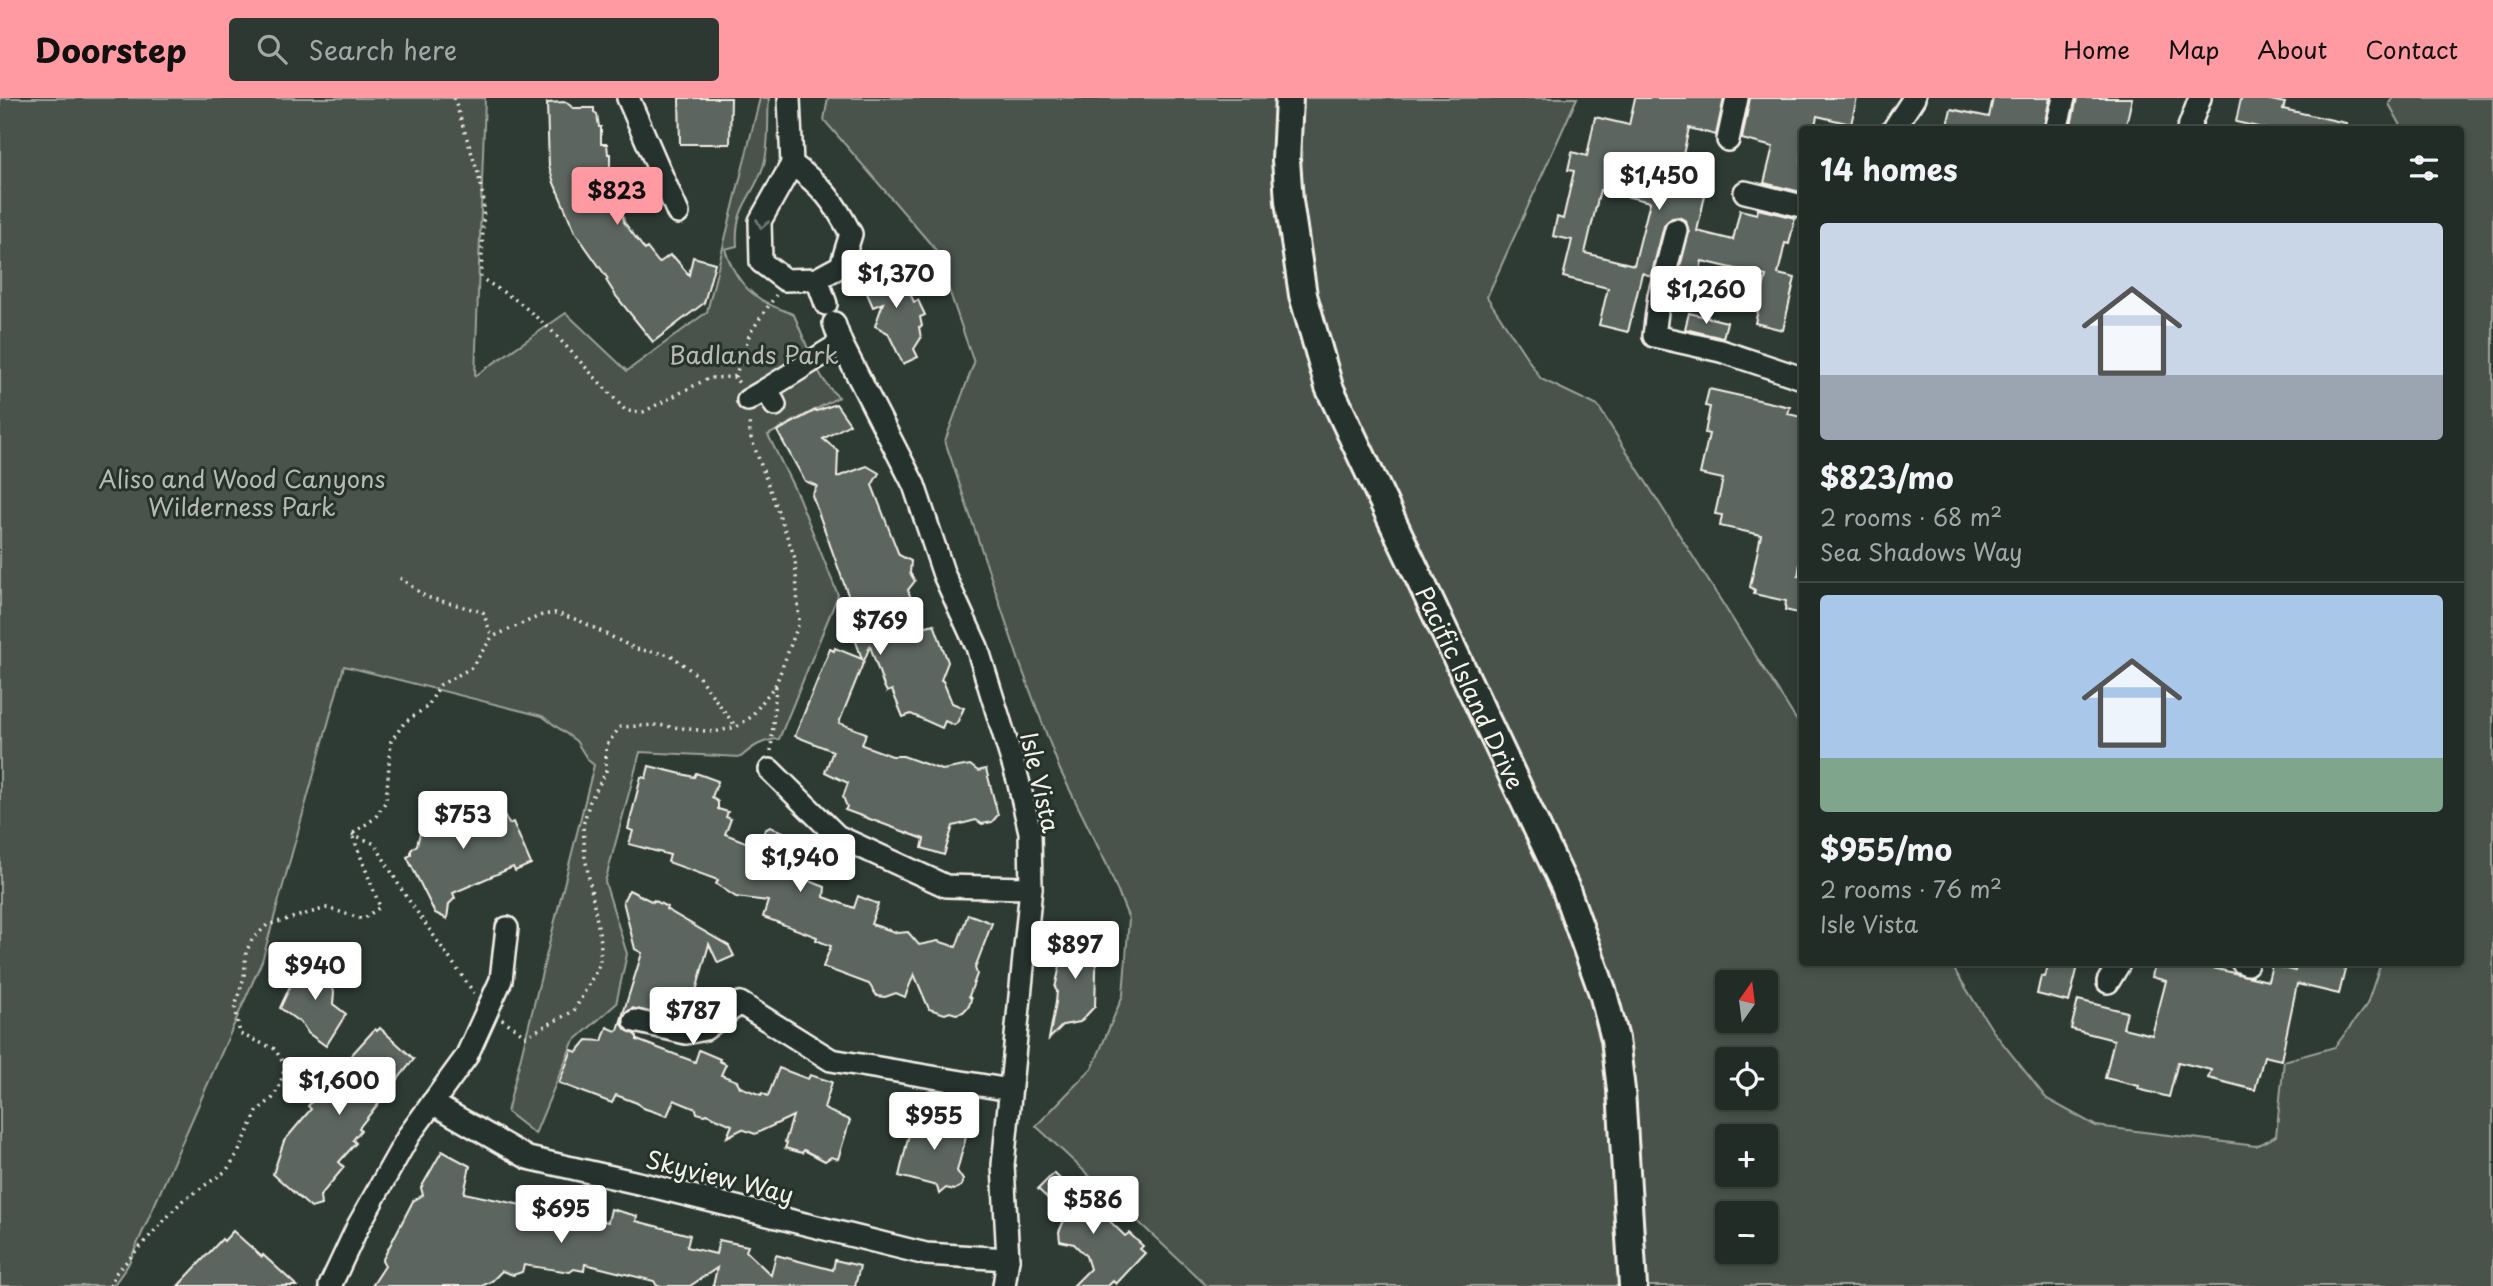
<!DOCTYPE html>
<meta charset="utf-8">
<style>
:root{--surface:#222c27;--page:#2e3833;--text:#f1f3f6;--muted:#a2a7a7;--line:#3f4844;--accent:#ff9aa2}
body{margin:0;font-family:"Playpen Sans",sans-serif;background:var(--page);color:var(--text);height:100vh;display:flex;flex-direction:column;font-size:26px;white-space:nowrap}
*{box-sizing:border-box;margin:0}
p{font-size:23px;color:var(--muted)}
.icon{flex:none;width:38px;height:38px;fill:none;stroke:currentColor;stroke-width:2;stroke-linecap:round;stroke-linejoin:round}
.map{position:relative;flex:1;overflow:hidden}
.side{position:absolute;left:1799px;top:28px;width:665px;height:840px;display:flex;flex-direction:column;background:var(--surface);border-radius:7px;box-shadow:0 4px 10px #0003,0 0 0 2px var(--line)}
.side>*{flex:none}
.needle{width:46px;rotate:14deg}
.controls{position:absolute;left:1715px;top:872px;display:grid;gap:14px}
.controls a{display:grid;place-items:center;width:63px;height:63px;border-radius:7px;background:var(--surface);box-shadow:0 4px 10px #0003,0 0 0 2px var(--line);font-size:35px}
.price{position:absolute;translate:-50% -60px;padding:0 16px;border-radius:7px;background:#fff;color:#222;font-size:23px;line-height:46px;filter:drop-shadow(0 2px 4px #0008)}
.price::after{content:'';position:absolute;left:50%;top:42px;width:21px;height:16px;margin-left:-10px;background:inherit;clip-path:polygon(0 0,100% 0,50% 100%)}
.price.on{background:var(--accent);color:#111}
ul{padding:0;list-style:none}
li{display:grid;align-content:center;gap:14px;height:371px;padding:0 21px}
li+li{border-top:2px solid var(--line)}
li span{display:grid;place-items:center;height:217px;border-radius:7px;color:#555}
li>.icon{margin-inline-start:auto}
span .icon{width:126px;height:126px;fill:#fffc;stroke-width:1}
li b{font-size:30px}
h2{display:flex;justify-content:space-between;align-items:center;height:84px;padding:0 21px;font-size:30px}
header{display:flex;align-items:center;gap:42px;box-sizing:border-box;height:98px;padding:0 35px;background:var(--accent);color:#111}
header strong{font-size:33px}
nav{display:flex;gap:38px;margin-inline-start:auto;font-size:24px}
.search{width:490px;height:63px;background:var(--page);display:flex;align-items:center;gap:18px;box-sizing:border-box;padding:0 24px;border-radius:7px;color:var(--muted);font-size:26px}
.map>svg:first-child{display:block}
.green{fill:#48524c;stroke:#9ea29a;stroke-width:2;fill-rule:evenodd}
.building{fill:#5c655e;stroke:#f4f1e8;stroke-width:2;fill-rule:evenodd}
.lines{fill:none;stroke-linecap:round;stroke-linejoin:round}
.minor-casing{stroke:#f4f1e8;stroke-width:26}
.major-casing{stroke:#f4f1e8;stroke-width:32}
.path{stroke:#f4f1e8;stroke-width:3.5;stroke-dasharray:2 5;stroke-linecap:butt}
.minor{stroke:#26332d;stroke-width:21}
.major{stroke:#26332d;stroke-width:26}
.oneway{stroke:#6e766e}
.labels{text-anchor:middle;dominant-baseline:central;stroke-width:6;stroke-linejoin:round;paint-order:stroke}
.park-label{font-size:24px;fill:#b8b9b1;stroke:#26332d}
.street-label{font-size:24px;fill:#f4f1e8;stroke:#26332d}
</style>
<header>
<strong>Doorstep</strong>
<div class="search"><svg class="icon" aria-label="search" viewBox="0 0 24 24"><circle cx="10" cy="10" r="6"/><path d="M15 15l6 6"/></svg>Search here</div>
<nav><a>Home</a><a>Map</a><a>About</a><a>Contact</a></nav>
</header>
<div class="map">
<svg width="2493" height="1188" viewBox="0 0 2493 1188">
<rect width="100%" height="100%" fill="#2e3b34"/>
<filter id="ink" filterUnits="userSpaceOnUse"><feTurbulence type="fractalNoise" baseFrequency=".0143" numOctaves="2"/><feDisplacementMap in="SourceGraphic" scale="14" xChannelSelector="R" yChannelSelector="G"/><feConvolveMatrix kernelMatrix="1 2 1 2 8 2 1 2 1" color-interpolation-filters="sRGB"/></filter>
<g filter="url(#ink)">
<g class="green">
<path d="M 0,0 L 485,0 L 475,278 L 566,215 L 627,273 L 707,214 L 760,0 L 769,0 C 767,22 770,45 764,66 C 754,100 734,107 737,148 L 725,151 C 732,174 746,195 769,206 C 777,211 786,212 794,217 C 804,239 819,286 839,299 L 768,337 L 798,398 L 838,497 L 779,641 C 763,642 753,648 741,659 L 640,654 L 605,784 L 627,856 L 616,906 L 573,944 L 535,1036 L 507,1014 L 594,667 L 588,662 L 576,643 L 542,618 L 344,568 L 262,863 L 128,1167 L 113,1188 L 0,1188 Z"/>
<path d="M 828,0 L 1577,0 L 1487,199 L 1541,281 L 1598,308 L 1802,631 L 1802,864 L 1950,865 L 1993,933 L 2047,1001 L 2096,1028 L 2256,1048 L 2276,1038 L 2284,963 L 2335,949 L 2367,906 L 2381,865 L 2460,864 L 2460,32 L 2403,31 L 2389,6 L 2392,0 L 2493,0 L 2493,1188 L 1207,1188 L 1036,1028 L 1093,969 L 1123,897 L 1129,821 L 1107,767 L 1060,672 L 1019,563 L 945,343 L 974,265 L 935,151 L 824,22 ZM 1727,884 L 1766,884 L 1766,922 L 1727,922 ZM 1727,961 L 1766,961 L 1766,999 L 1727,999 ZM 1727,1038 L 1766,1038 L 1766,1076 L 1727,1076 ZM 1727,1115 L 1766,1115 L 1766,1153 L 1727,1153 Z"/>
</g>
<g class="building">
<polygon points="679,0 731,0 730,46 680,46"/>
<path d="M 1635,0 L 1724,0 L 1716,37 L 1689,30 L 1678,79 L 1704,85 L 1702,91 L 1706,93 L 1697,133 L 1733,142 L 1740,112 L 1757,116 L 1758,111 L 1795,120 L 1789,146 L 1785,145 L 1778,176 L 1795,180 L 1783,232 L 1755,225 L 1766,178 L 1702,163 L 1696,189 L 1676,184 L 1689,135 L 1686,123 L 1679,119 L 1672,120 L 1664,128 L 1651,178 L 1642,175 L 1628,234 L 1599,227 L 1608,190 L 1563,179 L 1572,142 L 1553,138 L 1557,119 L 1563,121 L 1574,73 L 1568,72 L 1572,54 L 1587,58 L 1595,19 L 1629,27 ZM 1600,92 L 1650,104 L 1634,167 L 1585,155 Z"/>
<polygon points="1750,0 1857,0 1851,26 1817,18 1814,32 1802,32 1801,94 1764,85 1773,49 1742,41"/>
<polygon points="1993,0 2050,0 2043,32 1946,32 1951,11 1989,19"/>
<polygon points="2077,0 2132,0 2125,32 2070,32"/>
<polygon points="2241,0 2261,0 2285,5 2283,11 2346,25 2345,32 2271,32 2236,24"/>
<polygon points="566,4 573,10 594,10 594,14 597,16 599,29 601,29 601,46 607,46 608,56 610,56 610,89 618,89 624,124 645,152 647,150 659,165 670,157 672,160 674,159 689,177 693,159 715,165 704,205 653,244 616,198 606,182 608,181 575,134 554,85 549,68 547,5"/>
<polygon points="882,164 883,167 889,165 895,179 899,177 903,185 905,185 914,204 918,202 925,217 920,219 922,228 919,229 921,240 914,251 918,259 903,266 888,235 875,228 883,205 873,209 863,186 873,182 868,170"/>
<polygon points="1689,215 1727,224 1723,240 1685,231"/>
<polygon points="1709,291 1790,309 1788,316 1802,319 1802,455 1798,478 1802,479 1802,516 1785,512 1786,503 1754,496 1755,492 1750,489 1761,437 1720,428 1722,417 1715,416 1723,381 1700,376 1709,336 1705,335 1710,309 1705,308"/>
<polygon points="836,306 850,326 823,341 838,353 837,379 867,368 879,375 872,387 899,457 911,463 910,475 915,483 908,492 920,527 923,529 934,526 948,564 941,582 943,583 952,605 964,610 957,625 954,627 945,623 942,630 911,616 903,619 892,592 887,594 884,588 870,548 839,625 866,635 862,647 892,658 903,658 942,672 970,667 978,673 986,671 998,717 992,724 982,726 976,722 953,728 944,757 922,750 924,741 845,712 847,709 843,699 848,685 825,674 833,653 795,638 830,551 834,553 835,550 862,561 852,532 856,531 852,520 856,519 812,397 817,388 805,383 777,333 816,312 817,313"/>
<polygon points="649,668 694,679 696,675 718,683 712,699 718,704 718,711 728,714 726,719 731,721 725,736 758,749 765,732 770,729 784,734 788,748 807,758 799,779 825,789 824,799 854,810 858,798 878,806 871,826 898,835 908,834 919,847 938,843 956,849 968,816 992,825 975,870 977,876 969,898 971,901 969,908 963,914 956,916 950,914 945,916 929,911 914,876 905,899 896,895 885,899 877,898 869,886 823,869 831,848 816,842 817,839 763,819 768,803 736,799 716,786 718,782 668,764 670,757 629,746 633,733 628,731 641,679 646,680"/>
<polygon points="464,702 469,713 483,706 488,717 501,711 509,726 513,724 531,766 515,773 513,769 453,795 455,800 449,806 447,821 435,815 407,759 411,757 411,752 417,747 426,712 439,706 442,712"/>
<polygon points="629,792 653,804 654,802 667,809 666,811 729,848 734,858 718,865 709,846 693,904 696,905 692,920 686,922 632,910 622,919 622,926 626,932 634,936 637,939 637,942 695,964 699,952 720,961 719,963 726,966 721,977 737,983 740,989 761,997 762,995 768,998 779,970 808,981 810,977 832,984 824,1010 826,1012 850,1022 838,1061 831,1059 825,1063 804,1052 802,1055 785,1050 787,1045 785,1044 793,1018 755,1036 742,1031 727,1039 732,1027 707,1016 704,1017 697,1015 696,1011 674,1002 667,1018 643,1010 637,1005 616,997 612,1005 559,985 572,952 577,954 587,942 602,943 607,929 616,933 618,932 642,855 635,851 623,803"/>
<polygon points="1064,835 1097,839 1095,908 1080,924 1063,927 1049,941 1056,904 1057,893 1055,890 1061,863 1057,858 1062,855"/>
<polygon points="2049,864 2079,864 2069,904 2037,896 2041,878 2045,879"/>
<polygon points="2155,864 2187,864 2268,883 2272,867 2295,873 2297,864 2332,864 2346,868 2339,896 2297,886 2281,962 2264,958 2255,992 2208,980 2211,972 2178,964 2169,999 2138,991 2139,988 2105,980 2114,942 2071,931 2078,902 2127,914 2123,930 2152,937 2166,883 2152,879"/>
<polygon points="338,865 337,881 332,888 334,894 333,906 346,916 326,948 308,935 302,926 280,910 294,880 304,878 310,870"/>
<polygon points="380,930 414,961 359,1030 361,1032 353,1042 356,1045 339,1064 344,1069 320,1098 321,1107 311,1110 273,1076 284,1043 311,1011 308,1008 318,997 316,996 375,931 377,933"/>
<polygon points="914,1015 940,1020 941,1017 955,1021 954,1027 968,1031 957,1073 963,1082 961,1088 954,1092 946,1090 939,1096 937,1088 899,1078"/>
<polygon points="442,1053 470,1068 464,1095 569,1117 581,1114 587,1119 608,1124 611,1111 637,1118 636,1123 690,1137 687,1149 716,1156 719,1142 748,1148 746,1153 771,1177 776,1157 833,1172 835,1162 860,1168 855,1188 713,1188 717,1170 690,1188 657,1188 654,1183 585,1166 584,1173 574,1171 570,1174 524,1167 522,1174 513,1177 502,1173 492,1183 482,1188 372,1188 385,1168 382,1163 413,1103 423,1097 421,1090"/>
<polygon points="1054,1075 1085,1105 1088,1102 1125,1138 1129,1135 1143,1148 1140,1151 1145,1155 1116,1186 1113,1183 1108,1188 1073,1188 1090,1171 1086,1158 1074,1146 1060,1143 1059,1134 1066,1118 1038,1091"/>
<polygon points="233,1133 262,1159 263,1157 297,1188 178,1188 222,1141 224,1143"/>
</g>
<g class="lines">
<defs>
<g id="minor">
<polyline points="628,0 678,115"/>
<path d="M 789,0 L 792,66 L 760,123 L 761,164 L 785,182 L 817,181 L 841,168 L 851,136 C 834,103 822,88 792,66"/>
<polyline points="1893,32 1914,0"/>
<polyline points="2056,32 2064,0"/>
<polyline points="2188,32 2200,0"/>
<polyline points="1728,42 1737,0"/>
<polyline points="1745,94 1802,108"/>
<polyline points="1676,132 1659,198 1654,238 1721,253 1802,280"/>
<polyline points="817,181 826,206"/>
<polyline points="834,225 841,245 914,387 944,477 977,549 1018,682 1030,734 1031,790 1003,1067 1008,1161 1004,1188"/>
<polyline points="748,302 767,291"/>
<polyline points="775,307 767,291 841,245"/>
<polyline points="770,672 837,738 946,788 1031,790"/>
<polyline points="2242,864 2247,866"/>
<polyline points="2108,884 2120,864"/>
<polyline points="635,923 686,935 705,931 740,905 831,962 1010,992"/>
<polyline points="432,1005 528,1060 647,1087 926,1156 1008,1161"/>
<polyline points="330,1188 358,1128 409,1037 466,959 501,882 507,830"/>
</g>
<g id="major">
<path id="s1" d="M 1289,0 L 1286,62 L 1289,103 L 1303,197 L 1329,289 L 1565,789 L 1603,895 L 1615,941 L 1621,992 L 1633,1188"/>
</g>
</defs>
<use href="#minor" class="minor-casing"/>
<use href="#major" class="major-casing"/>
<g class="path">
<polyline points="454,0 478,75 484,104 481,180 519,204 551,232 626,313 643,314 709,280 735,279 740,287"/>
<polyline points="735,279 750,235 776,197"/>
<polyline points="400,480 426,499 483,514 492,539"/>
<polyline points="771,653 776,588"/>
<polyline points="352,736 375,746 403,794 474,895"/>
<polyline points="502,921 526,938 574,913 600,866 601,844 585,759 583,727 590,703 606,674 606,648 620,629 657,627 714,634 736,629 751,619 776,586 799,525 795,460 750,337 749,321"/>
<polyline points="110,1188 115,1176 182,1103 226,1073 238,1055 258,1012 272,1001 280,987 285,968 275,951 240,936 235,909 244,879 246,854 252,842 267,827 327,810 363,821 380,809 352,736 375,720 386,703 391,643 405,624 428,608 440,587 471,570 492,539 542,517 555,515 578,522 636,551 671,557 698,578 736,629"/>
</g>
<use href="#minor" class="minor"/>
<use href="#major" class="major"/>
</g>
<defs><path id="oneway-chevron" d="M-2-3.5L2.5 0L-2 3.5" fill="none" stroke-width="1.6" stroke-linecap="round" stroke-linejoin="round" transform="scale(1.75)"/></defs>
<use class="oneway" href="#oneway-chevron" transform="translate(762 126) rotate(100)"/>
</g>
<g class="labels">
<g class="park-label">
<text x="754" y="256">Badlands Park</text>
<text x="242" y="380">Aliso and Wood Canyons<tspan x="242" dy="28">Wilderness Park</tspan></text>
</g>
<g class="street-label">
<text stroke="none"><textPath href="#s1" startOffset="626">Pacific Island Drive</textPath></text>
<text transform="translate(1041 684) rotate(77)">Isle Vista</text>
<text transform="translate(720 1078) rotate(14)">Skyview Way</text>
</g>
</g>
</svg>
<div class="controls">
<a><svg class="needle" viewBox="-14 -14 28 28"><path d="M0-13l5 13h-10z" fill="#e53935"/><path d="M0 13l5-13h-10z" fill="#a2a7a7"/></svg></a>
<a><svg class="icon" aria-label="locate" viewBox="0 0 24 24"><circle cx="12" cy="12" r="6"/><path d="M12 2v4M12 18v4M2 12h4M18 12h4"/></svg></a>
<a>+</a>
<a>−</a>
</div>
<b class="price" style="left:1659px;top:114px">$1,450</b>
<b class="price on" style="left:617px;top:129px">$823</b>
<b class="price" style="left:896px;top:212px">$1,370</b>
<b class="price" style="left:1706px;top:228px">$1,260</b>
<b class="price" style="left:880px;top:559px">$769</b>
<b class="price" style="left:463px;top:753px">$753</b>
<b class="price" style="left:800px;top:796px">$1,940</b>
<b class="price" style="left:1075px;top:883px">$897</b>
<b class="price" style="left:315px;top:904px">$940</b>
<b class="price" style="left:693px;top:949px">$787</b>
<b class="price" style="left:339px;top:1019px">$1,600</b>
<b class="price" style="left:934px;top:1054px">$955</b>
<b class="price" style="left:1093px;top:1138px">$586</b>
<b class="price" style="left:561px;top:1147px">$695</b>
<section class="side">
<h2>14 homes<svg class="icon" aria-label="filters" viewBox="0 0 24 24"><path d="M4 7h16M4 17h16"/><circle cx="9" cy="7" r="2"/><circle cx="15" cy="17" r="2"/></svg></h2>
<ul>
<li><span style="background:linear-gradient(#c9d6e8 70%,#9aa5b1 0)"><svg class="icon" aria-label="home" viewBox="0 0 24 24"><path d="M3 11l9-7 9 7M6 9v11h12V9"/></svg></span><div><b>$823/mo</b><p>2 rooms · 68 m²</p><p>Sea Shadows Way</p></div></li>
<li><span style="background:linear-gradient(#a9c7e8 75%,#7fa58c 0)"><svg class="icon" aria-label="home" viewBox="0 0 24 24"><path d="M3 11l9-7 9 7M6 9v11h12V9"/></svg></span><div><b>$955/mo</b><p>2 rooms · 76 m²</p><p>Isle Vista</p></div></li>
</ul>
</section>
</div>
